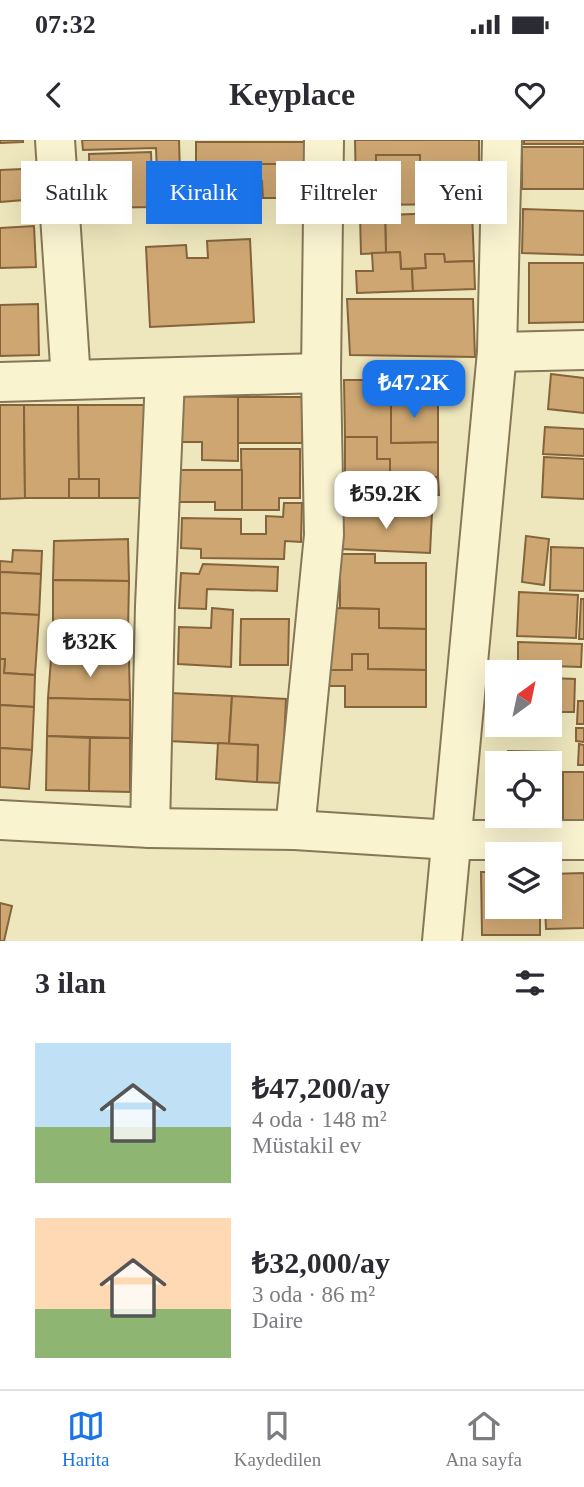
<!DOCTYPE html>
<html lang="tr">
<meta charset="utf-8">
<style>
:root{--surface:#fff;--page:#f7f7f7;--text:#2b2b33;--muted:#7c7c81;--line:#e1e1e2;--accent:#1a73e8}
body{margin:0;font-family:"Times New Roman",serif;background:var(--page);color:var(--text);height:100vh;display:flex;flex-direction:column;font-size:26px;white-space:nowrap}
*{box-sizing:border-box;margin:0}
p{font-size:23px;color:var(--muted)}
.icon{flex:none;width:38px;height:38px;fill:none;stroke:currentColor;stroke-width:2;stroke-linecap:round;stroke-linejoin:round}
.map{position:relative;height:801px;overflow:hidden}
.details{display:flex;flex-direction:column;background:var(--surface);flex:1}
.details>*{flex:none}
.top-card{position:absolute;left:21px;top:21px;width:542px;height:63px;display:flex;gap:14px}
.needle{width:46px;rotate:33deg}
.controls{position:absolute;left:485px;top:520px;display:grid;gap:14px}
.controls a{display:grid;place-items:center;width:77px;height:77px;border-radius:0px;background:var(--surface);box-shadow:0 7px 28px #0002;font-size:35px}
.price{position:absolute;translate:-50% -60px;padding:0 16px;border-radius:14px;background:#fff;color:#222;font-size:23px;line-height:46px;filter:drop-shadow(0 2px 4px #0008)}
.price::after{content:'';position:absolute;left:50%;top:42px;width:21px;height:16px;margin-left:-10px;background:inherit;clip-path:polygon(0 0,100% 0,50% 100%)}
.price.active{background:var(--accent);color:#fff}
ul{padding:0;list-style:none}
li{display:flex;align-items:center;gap:21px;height:175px;padding:0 35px}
li span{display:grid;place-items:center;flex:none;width:196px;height:140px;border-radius:0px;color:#555}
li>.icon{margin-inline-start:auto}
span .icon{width:84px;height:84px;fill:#fffc;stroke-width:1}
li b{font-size:30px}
h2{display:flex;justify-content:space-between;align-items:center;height:84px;padding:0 35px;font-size:30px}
.chip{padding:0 24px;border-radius:0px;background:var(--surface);box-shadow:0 7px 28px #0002;font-size:24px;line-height:63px}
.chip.active{background:var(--accent);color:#fff}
.status{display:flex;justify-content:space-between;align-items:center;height:49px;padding:0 35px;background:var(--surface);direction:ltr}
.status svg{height:19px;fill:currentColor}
header{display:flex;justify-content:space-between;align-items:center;height:91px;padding:0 35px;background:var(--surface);font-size:32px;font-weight:600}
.tab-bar{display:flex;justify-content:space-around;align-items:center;height:98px;border-top:2px solid var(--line);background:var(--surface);font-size:19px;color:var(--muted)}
.tab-bar a{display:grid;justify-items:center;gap:4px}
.tab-bar .active{color:var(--accent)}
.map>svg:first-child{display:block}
.building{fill:#cda672;stroke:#85643c;stroke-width:2}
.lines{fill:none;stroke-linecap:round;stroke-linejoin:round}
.minor-casing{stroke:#867756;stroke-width:42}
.minor{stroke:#f9f3d0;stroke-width:38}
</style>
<div class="status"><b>07:32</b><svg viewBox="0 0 49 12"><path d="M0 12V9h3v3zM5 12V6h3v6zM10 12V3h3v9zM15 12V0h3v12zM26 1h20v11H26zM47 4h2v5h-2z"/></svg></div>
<header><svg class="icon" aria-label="back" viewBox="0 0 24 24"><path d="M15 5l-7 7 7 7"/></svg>Keyplace<svg class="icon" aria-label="heart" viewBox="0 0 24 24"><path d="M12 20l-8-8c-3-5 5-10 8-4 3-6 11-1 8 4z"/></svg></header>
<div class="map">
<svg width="584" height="801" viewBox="0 0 584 801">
<rect width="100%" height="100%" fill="#eee7bd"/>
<g class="building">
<polygon points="0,0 23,0 23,2 0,3"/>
<polygon points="82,0 179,0 180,33 157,34 156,8 83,10"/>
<polygon points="355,0 479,0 479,38 445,38 445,27 420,27 420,15 376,15 376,49 356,49"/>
<rect x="524" y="0" width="60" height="4"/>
<rect x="196" y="2" width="113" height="22"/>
<rect x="522" y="7" width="62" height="42"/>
<polygon points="151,12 153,67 90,68 89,14"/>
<polygon points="376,15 420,15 420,27 445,27 445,38 479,38 479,64 356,65 356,49 376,49"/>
<polygon points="209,24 246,24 246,42 262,41 263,58 209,58"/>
<polygon points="246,24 309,24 309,58 263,58 262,41 246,42"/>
<polygon points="22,29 24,60 0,62 0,30"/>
<polygon points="161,37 189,38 189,50 205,51 205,72 161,72"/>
<polygon points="523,69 584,71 584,115 522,113"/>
<polygon points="472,72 474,121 445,122 444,114 425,114 426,128 401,129 400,112 386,113 385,75"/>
<polygon points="360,75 385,75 386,113 361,114"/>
<polygon points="34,86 36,127 0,128 0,88"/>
<polygon points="250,99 254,182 150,187 146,107 186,105 187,118 208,118 207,101"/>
<polygon points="400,112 401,129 412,129 413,151 357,153 356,131 373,131 372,113"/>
<polygon points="425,114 444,114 445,122 474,121 475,149 413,151 412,129 426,128"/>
<polygon points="529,123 584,123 584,182 529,183"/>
<polygon points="347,159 473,159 475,217 350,215"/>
<polygon points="38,164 39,215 0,216 0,165"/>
<polygon points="551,234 584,238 584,273 548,269"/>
<polygon points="344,240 391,240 391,303 438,302 438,337 390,337 390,319 377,319 377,297 345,297"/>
<polygon points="180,256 238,257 238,321 202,320 202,302 180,302"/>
<rect x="238" y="257" width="64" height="46"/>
<polygon points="391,258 438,258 438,302 391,303"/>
<polygon points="0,265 24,265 25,358 0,359"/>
<polygon points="24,265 78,265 79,339 69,339 69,358 25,358"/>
<polygon points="78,265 148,265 148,358 99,358 99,339 79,339"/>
<polygon points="545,287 584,289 584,316 543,314"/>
<polygon points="345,297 377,297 377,319 390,319 390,337 438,337 439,355 345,356"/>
<polygon points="241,309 300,309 300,358 279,358 279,370 242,370"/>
<polygon points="544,317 584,319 584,359 542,357"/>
<polygon points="176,330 242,330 242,370 215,370 215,362 176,362"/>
<rect x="69" y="339" width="30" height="19"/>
<polygon points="284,363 302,363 301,402 285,401 284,419 201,418 201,409 181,408 182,378 241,379 241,394 266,394 266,376 283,377"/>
<polygon points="342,369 432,373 430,413 340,409"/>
<polygon points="526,396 549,399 544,445 522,442"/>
<polygon points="128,399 129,441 53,440 54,401"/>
<polygon points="551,407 584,408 584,451 550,450"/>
<polygon points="13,410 42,411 41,434 0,432 0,421 12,422"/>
<polygon points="340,414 375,414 375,423 426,423 426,489 379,488 379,469 340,468"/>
<polygon points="203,424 278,427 277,451 207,449 206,469 179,468 181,433 199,434"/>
<polygon points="0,432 41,434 39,475 0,473"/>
<polygon points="53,440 129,441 128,492 53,491"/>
<polygon points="519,452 578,455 576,498 517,496"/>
<polygon points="581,459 584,459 584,499 579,499"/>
<polygon points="212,468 233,470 231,527 178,524 179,487 211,488"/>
<polygon points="329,468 379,469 379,488 426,489 426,530 368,529 368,514 352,514 352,530 328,530"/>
<polygon points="0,473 39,475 35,535 4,533 5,519 0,519"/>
<polygon points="241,479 289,479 288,525 240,525"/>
<polygon points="53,491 128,492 129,520 51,519"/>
<polygon points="518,502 582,504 581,527 518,525"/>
<polygon points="352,514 368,514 368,529 426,530 426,567 345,567 345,546 328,546 328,530 352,530"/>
<polygon points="0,519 5,519 4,533 35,535 34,567 0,565"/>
<polygon points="51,519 129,520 130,560 48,558"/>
<polygon points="550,538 575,539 574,572 550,572"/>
<polygon points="170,553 232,556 229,604 168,601"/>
<polygon points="232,556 286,559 282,643 257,642 258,605 229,604"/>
<polygon points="48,558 130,560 130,598 47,596"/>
<polygon points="578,561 584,561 584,584 577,584"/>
<polygon points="0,565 34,567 32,610 0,608"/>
<polygon points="576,588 584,588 584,602 576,601"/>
<polygon points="47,596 90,598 89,651 46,650"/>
<polygon points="90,598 130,598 130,652 89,651"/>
<polygon points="218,603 258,605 257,642 216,639"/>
<polygon points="579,604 584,605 584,625 578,625"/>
<polygon points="0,608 32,610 29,649 0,647"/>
<polygon points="508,611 561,612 560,669 550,669 550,623 508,623"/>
<rect x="563" y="632" width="21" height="58"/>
<polygon points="481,732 497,732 497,766 540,766 540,795 482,795"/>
<polygon points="584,733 584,788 546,789 545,766 550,766 550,734"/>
<polygon points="0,763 12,766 4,801 0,801"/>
</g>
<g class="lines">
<defs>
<g id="minor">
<polyline points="55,0 71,240"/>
<polyline points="497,212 584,210"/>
<polyline points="0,242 321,233"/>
<polyline points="0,680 150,688 295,690 451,700 584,700"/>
<polyline points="150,688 155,466 165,238"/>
<polyline points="295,690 324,395 321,233 324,0"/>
<polyline points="442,801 497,212 502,0"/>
</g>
</defs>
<use href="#minor" class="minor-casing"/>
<use href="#minor" class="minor"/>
</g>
</svg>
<div class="controls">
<a><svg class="needle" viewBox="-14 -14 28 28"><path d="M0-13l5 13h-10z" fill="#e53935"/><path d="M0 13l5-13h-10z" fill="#7c7c81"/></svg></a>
<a><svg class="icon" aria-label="locate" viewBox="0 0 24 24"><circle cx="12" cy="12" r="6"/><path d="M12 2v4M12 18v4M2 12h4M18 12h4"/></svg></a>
<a><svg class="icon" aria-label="layers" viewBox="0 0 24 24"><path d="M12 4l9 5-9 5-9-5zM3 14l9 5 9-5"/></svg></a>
</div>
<b class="price active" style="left:414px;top:280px">₺47.2K</b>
<b class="price" style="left:386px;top:391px">₺59.2K</b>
<b class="price" style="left:90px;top:539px">₺32K</b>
<div class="top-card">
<a class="chip">Satılık</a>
<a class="chip active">Kiralık</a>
<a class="chip">Filtreler</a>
<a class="chip">Yeni</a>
</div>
</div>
<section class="details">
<h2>3 ilan<svg class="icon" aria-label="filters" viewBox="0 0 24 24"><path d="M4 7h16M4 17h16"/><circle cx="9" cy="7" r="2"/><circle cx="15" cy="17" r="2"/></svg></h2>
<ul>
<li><span style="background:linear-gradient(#bfe0f5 60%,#8fb573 0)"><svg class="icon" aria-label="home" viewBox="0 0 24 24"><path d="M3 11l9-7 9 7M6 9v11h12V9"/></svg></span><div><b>₺47,200/ay</b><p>4 oda · 148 m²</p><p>Müstakil ev</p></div></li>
<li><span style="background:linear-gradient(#ffd9b3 65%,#8fb573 0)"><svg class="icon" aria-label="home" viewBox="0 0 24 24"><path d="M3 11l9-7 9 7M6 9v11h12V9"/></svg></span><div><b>₺32,000/ay</b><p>3 oda · 86 m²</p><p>Daire</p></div></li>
</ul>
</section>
<nav class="tab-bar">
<a class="active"><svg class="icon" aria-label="map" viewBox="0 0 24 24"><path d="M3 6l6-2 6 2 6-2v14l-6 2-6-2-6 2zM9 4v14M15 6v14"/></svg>Harita</a>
<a><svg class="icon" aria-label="saved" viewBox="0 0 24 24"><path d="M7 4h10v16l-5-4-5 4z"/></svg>Kaydedilen</a>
<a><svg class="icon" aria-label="home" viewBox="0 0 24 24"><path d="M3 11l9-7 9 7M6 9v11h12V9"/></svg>Ana sayfa</a>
</nav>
